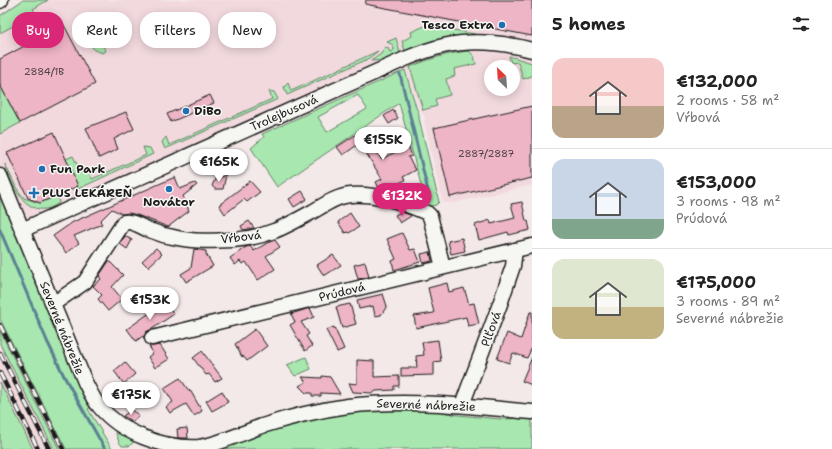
<!DOCTYPE html>
<meta charset="utf-8">
<style>
:root{--surface:#fff;--page:#f2f2f2;--text:#222;--muted:#767676;--line:#e0e0e0;--accent:#db2777}
body{margin:0;font-family:"Shantell Sans",sans-serif;background:var(--page);color:var(--text);height:100vh;display:flex;flex-direction:column;font-size:15px;white-space:nowrap}
*{box-sizing:border-box;margin:0}
p{font-size:13px;color:var(--muted)}
.icon{flex:none;width:22px;height:22px;fill:none;stroke:currentColor;stroke-width:2;stroke-linecap:round;stroke-linejoin:round}
.map{position:relative;flex:1;overflow:hidden}
.details{display:flex;flex-direction:column;background:var(--surface);width:300px}
.details>*{flex:none}
.guide{position:absolute;left:12px;top:12px;width:380px;height:36px;display:flex;gap:8px}
.needle{width:26px;rotate:335deg}
.buttons{position:absolute;left:484px;top:60px;display:grid;gap:8px}
.buttons a{display:grid;place-items:center;width:36px;height:36px;border-radius:50%;background:var(--surface);box-shadow:0 2px 10px #0003;font-size:20px}
.price{position:absolute;translate:-50% -34px;padding:0 9px;border-radius:14px;background:#fff;color:#222;font-size:13px;line-height:26px;filter:drop-shadow(0 1px 2px #0008)}
.price::after{content:'';position:absolute;left:50%;top:24px;width:12px;height:9px;margin-left:-6px;background:inherit;clip-path:polygon(0 0,100% 0,50% 100%)}
.price.selected{background:var(--accent);color:#fff}
ul{padding:0;list-style:none}
li{display:flex;align-items:center;gap:12px;height:100px;padding:0 20px}
li+li{border-top:1px solid var(--line)}
li span{display:grid;place-items:center;flex:none;width:112px;height:80px;border-radius:12px;color:#555}
li>.icon{margin-inline-start:auto}
span .icon{width:48px;height:48px;fill:#fffc;stroke-width:1}
li b{font-size:17px}
h2{display:flex;justify-content:space-between;align-items:center;height:48px;padding:0 20px;font-size:17px}
.pill{padding:0 14px;border-radius:16px;background:var(--surface);box-shadow:0 2px 10px #0003;font-size:14px;line-height:36px}
.pill.selected{background:var(--accent);color:#fff}
main{display:flex;flex:1;min-height:0}
.map>svg:first-child{display:block}
.built{fill:#f2d9de;fill-rule:evenodd}
.green{fill:#a8e7af;stroke:#628266;fill-rule:evenodd}
.lines{fill:none;stroke-linecap:round;stroke-linejoin:round}
.stream{stroke:#5a8093;stroke-width:3}
.building{fill:#eeb5c6;stroke:#1c1c1c}
.minor-casing{stroke:#1c1c1c;stroke-width:17}
.minor{stroke:#f6f6f2;stroke-width:14}
.rail-casing{stroke:#1c1c1c;stroke-width:4.5}
.rail{stroke:#f6f6f2;stroke-width:3;stroke-dasharray:9;stroke-linecap:butt}
.poi-dot{fill:#1f6fb2;stroke:#f6f6f2;stroke-width:1.5}
.labels{text-anchor:middle;dominant-baseline:central;stroke-width:3;stroke-linejoin:round;paint-order:stroke}
.number-label{font-size:10px;fill:#504246}
.poi-label{font-size:12px;font-weight:bold;fill:#1c1c1c;stroke:#f6f6f2;text-anchor:start}
.street-label{font-size:12px;fill:#1c1c1c;stroke:#f6f6f2}
</style>
<main>
<div class="map">
<svg width="532" height="449" viewBox="0 0 532 449">
<rect width="100%" height="100%" fill="#f4e9e9"/>
<filter id="ink" filterUnits="userSpaceOnUse"><feTurbulence type="fractalNoise" baseFrequency=".025" numOctaves="2"/><feDisplacementMap in="SourceGraphic" scale="8" xChannelSelector="R" yChannelSelector="G"/><feConvolveMatrix kernelMatrix="1 2 1 2 8 2 1 2 1" color-interpolation-filters="sRGB"/></filter>
<g filter="url(#ink)">
<g class="built">
<path d="M 21,0 L 532,0 L 532,185 L 454,203 L 445,203 L 442,200 L 424,121 L 425,117 L 418,106 L 406,68 L 405,59 L 22,230 L 0,176 L 0,14 ZM 491,67 L 513,67 L 513,89 L 491,89 Z"/>
<polygon points="0,319 66,449 33,449 0,382"/>
</g>
<g class="green">
<polygon points="23,0 48,0 33,9 37,16 18,28 15,25 0,33 0,16"/>
<path d="M 427,25 L 475,34 L 475,35 C 449,36 430,41 405,51 L 402,41 L 412,36 L 411,32 Z"/>
<polygon points="91,34 97,37 106,51 103,53 94,50 86,35"/>
<polygon points="396,38 400,53 386,60 371,61 381,54 385,47 388,48 390,52 394,50 393,45 387,42"/>
<polygon points="378,51 368,59 287,95 284,87 288,83 291,91"/>
<path d="M 469,51 L 474,56 L 476,64 L 454,69 L 455,76 L 446,79 L 450,95 L 435,99 L 437,106 L 423,110 L 410,67 C 429,59 448,53 469,51 Z"/>
<polygon points="509,56 532,63 532,76 523,79 518,62 511,63"/>
<path d="M 405,70 L 416,107 L 419,114 L 419,118 L 439,202 L 436,205 L 427,207 L 399,103 L 277,187 L 251,148 L 264,137 L 262,134 ZM 358,95 L 367,109 L 327,132 L 318,117 Z"/>
<polygon points="0,85 20,123 0,134"/>
<polygon points="269,91 274,92 278,99 165,149 162,142 166,137 169,145 272,99"/>
<polygon points="143,147 150,148 153,154 78,189 66,159 73,156 81,173 89,172 92,179 146,155"/>
<path d="M 5,164 L 17,189 L 24,198 L 40,203 L 58,195 L 59,203 C 36,220 18,199 10,178 C 8,174 5,168 5,164 Z"/>
<polygon points="0,193 76,380 91,407 88,409 112,449 66,449 0,319"/>
<polygon points="0,331 59,449 54,449 0,344"/>
<polygon points="306,357 311,369 295,376 287,365"/>
<polygon points="0,382 33,449 0,449"/>
<path d="M 378,409 L 425,409 L 458,415 L 500,419 L 532,418 L 532,449 L 216,449 C 247,439 277,427 308,420 C 331,414 355,412 378,409 Z"/>
<polygon points="115,431 134,442 129,446 122,446 119,442"/>
</g>
<g class="lines">
<g class="stream">
<polyline points="400,74 428,191"/>
<polyline points="0,230 47,341 65,378 105,449"/>
</g>
</g>
<g class="building">
<polygon points="366,0 532,0 532,36 365,4"/>
<polygon points="64,25 95,84 20,123 0,85 0,59"/>
<polygon points="210,95 214,103 171,122 167,114"/>
<polygon points="532,106 532,178 450,197 434,128"/>
<polygon points="393,110 398,118 389,124 384,116"/>
<polygon points="126,112 134,129 114,139 118,149 99,158 86,128"/>
<polygon points="363,130 381,159 408,146 412,156 408,157 416,170 403,177 405,180 386,190 379,188 376,182 382,179 360,143 343,155 337,147"/>
<polygon points="54,132 78,186 40,203 28,198 7,153"/>
<polygon points="226,175 223,189 215,189 212,186 215,179"/>
<polygon points="175,177 180,189 195,183 197,185 183,196 189,211 168,227 137,215 129,213 122,214 112,209 100,221 102,224 74,236 79,243 66,253 53,236 73,222"/>
<polygon points="250,181 260,192 247,202 244,199 225,214 219,205"/>
<polygon points="302,191 307,199 294,207 289,199"/>
<polygon points="522,202 526,221 528,221 530,230 509,235 508,232 479,240 475,225 490,220 491,224 515,218 511,204"/>
<polygon points="401,212 410,215 411,216 400,223 395,215"/>
<polygon points="350,213 359,227 349,233 348,232 345,233 338,222"/>
<polygon points="249,221 254,228 243,230 241,226"/>
<polygon points="402,233 410,250 415,249 420,262 394,270 392,261 396,259 387,239"/>
<polygon points="125,236 132,240 127,249 120,244"/>
<polygon points="462,238 465,251 451,254 448,241"/>
<polygon points="275,240 280,247 266,256 275,269 258,280 246,262 242,264 240,261 235,265 230,258 246,247 250,246 254,251 267,243"/>
<polygon points="156,248 162,254 148,267 142,261"/>
<polygon points="194,249 206,251 206,254 213,266 186,282 181,274 191,268"/>
<polygon points="430,252 432,261 423,263 421,254"/>
<polygon points="333,255 341,265 324,276 317,265"/>
<polygon points="109,261 123,275 112,287 122,299 108,311 98,299 102,295 93,286 101,279 99,276"/>
<polygon points="365,262 369,277 358,279 354,265"/>
<polygon points="447,283 449,292 464,288 469,304 474,303 479,324 468,326 466,317 416,328 414,316 434,313 428,288"/>
<polygon points="383,294 387,306 381,315 375,316 373,306 359,309 357,300"/>
<polygon points="165,302 174,314 152,329 146,332 144,338 143,336 136,341 127,329"/>
<polygon points="350,304 356,324 342,328 336,307"/>
<polygon points="310,308 314,317 301,322 309,334 306,336 312,346 305,351 290,325 295,322 291,314"/>
<polygon points="530,312 532,312 532,347 527,358 513,353 509,363 497,359 507,333 521,339"/>
<polygon points="334,327 344,349 337,352 326,330"/>
<polygon points="255,329 267,346 247,361 243,356 242,357 235,344"/>
<polygon points="438,340 441,361 434,362 434,375 401,376 401,368 417,368 416,356 424,355 422,342"/>
<polygon points="160,345 169,359 155,368 148,357 153,353 149,346 154,346"/>
<polygon points="202,351 222,378 215,382 209,374 206,375 193,358"/>
<polygon points="532,357 532,385 522,381"/>
<polygon points="357,360 374,361 374,377 399,376 399,386 394,386 394,390 376,391 373,393 353,392 349,383 357,384"/>
<polygon points="125,362 135,374 124,384 114,371"/>
<polygon points="322,376 330,377 340,394 321,393 321,396 312,396 312,393 306,393 299,386 306,382 302,377 322,378"/>
<polygon points="180,378 189,391 190,390 202,411 194,416 186,404 170,413 166,407 173,402 164,388"/>
<polygon points="222,391 228,402 212,411 206,401"/>
<polygon points="131,410 139,415 133,422 123,416"/>
<polygon points="187,428 188,438 178,438 177,429"/>
</g>
<g class="lines">
<defs>
<g id="minor">
<polyline points="0,1 1,0"/>
<path d="M 0,176 L 85,382 C 89,390 93,399 99,406 C 121,433 163,449 199,447 C 220,444 242,433 262,426 C 290,417 319,410 348,406 C 409,399 470,406 532,412"/>
<path d="M 22,230 L 405,59 C 417,54 430,49 443,46 C 473,39 502,42 532,50"/>
<path d="M 53,304 L 85,282 L 124,222 C 133,220 144,229 152,231 C 159,234 166,236 173,237 C 193,242 213,241 233,240 C 265,238 285,227 312,212 C 324,205 337,196 351,195 C 376,193 405,203 427,213 L 430,216 L 443,267"/>
<polyline points="152,338 532,246"/>
<polyline points="462,405 500,304 513,266 515,250"/>
</g>
</defs>
<use href="#minor" class="minor-casing"/>
<use href="#minor" class="minor"/>
<defs>
<g id="rail">
<polyline points="0,325 63,449"/>
<polyline points="0,353 49,449"/>
<polyline points="0,373 38,449"/>
</g>
</defs>
<use href="#rail" class="rail-casing"/>
<use href="#rail" class="rail"/>
</g>
</g>
<g class="poi-dot">
<circle cx="502" cy="25" r="4"/>
<circle cx="186" cy="111" r="4"/>
<circle cx="42" cy="169" r="4"/>
<circle cx="169" cy="189" r="4"/>
<path d="M32 187h4v4h4v4h-4v4h-4v-4h-4v-4h4z"/>
</g>
<g class="labels">
<g class="number-label">
<text x="44" y="71">2884/1B</text>
<text x="486" y="153">2887/2887</text>
</g>
<g class="poi-label">
<text x="494" y="25" text-anchor="end">Tesco Extra</text>
<text x="194" y="111">DiBo</text>
<text x="50" y="169">Fun Park</text>
<text x="42" y="193">PLUS LEKÁREŇ</text>
<text x="169" y="202" text-anchor="middle">Novátor</text>
</g>
<g class="street-label">
<text transform="translate(284 113) rotate(-24)">Trolejbusová</text>
<text transform="translate(241 237) rotate(-7)">Vŕbová</text>
<text transform="translate(342 292) rotate(-14)">Prúdová</text>
<text transform="translate(62 328) rotate(68)">Severné nábrežie</text>
<text transform="translate(491 329) rotate(-70)">Plťová</text>
<text transform="translate(426 405) rotate(2)">Severné nábrežie</text>
</g>
</g>
</svg>
<div class="buttons">
<a><svg class="needle" viewBox="-14 -14 28 28"><path d="M0-13l5 13h-10z" fill="#e53935"/><path d="M0 13l5-13h-10z" fill="#767676"/></svg></a>
</div>
<b class="price" style="left:383px;top:161px">€155K</b>
<b class="price" style="left:219px;top:183px">€165K</b>
<b class="price selected" style="left:402px;top:217px">€132K</b>
<b class="price" style="left:150px;top:321px">€153K</b>
<b class="price" style="left:131px;top:416px">€175K</b>
<div class="guide">
<a class="pill selected">Buy</a>
<a class="pill">Rent</a>
<a class="pill">Filters</a>
<a class="pill">New</a>
</div>
</div>
<section class="details">
<h2>5 homes<svg class="icon" aria-label="filters" viewBox="0 0 24 24"><path d="M4 7h16M4 17h16"/><circle cx="9" cy="7" r="2"/><circle cx="15" cy="17" r="2"/></svg></h2>
<ul>
<li><span style="background:linear-gradient(#f6c9c9 60%,#b9a48a 0)"><svg class="icon" aria-label="home" viewBox="0 0 24 24"><path d="M3 11l9-7 9 7M6 9v11h12V9"/></svg></span><div><b>€132,000</b><p>2 rooms · 58 m²</p><p>Vŕbová</p></div></li>
<li><span style="background:linear-gradient(#c9d6e8 75%,#7fa58c 0)"><svg class="icon" aria-label="home" viewBox="0 0 24 24"><path d="M3 11l9-7 9 7M6 9v11h12V9"/></svg></span><div><b>€153,000</b><p>3 rooms · 98 m²</p><p>Prúdová</p></div></li>
<li><span style="background:linear-gradient(#dfe7d0 60%,#c2b280 0)"><svg class="icon" aria-label="home" viewBox="0 0 24 24"><path d="M3 11l9-7 9 7M6 9v11h12V9"/></svg></span><div><b>€175,000</b><p>3 rooms · 89 m²</p><p>Severné nábrežie</p></div></li>
</ul>
</section>
</main>
